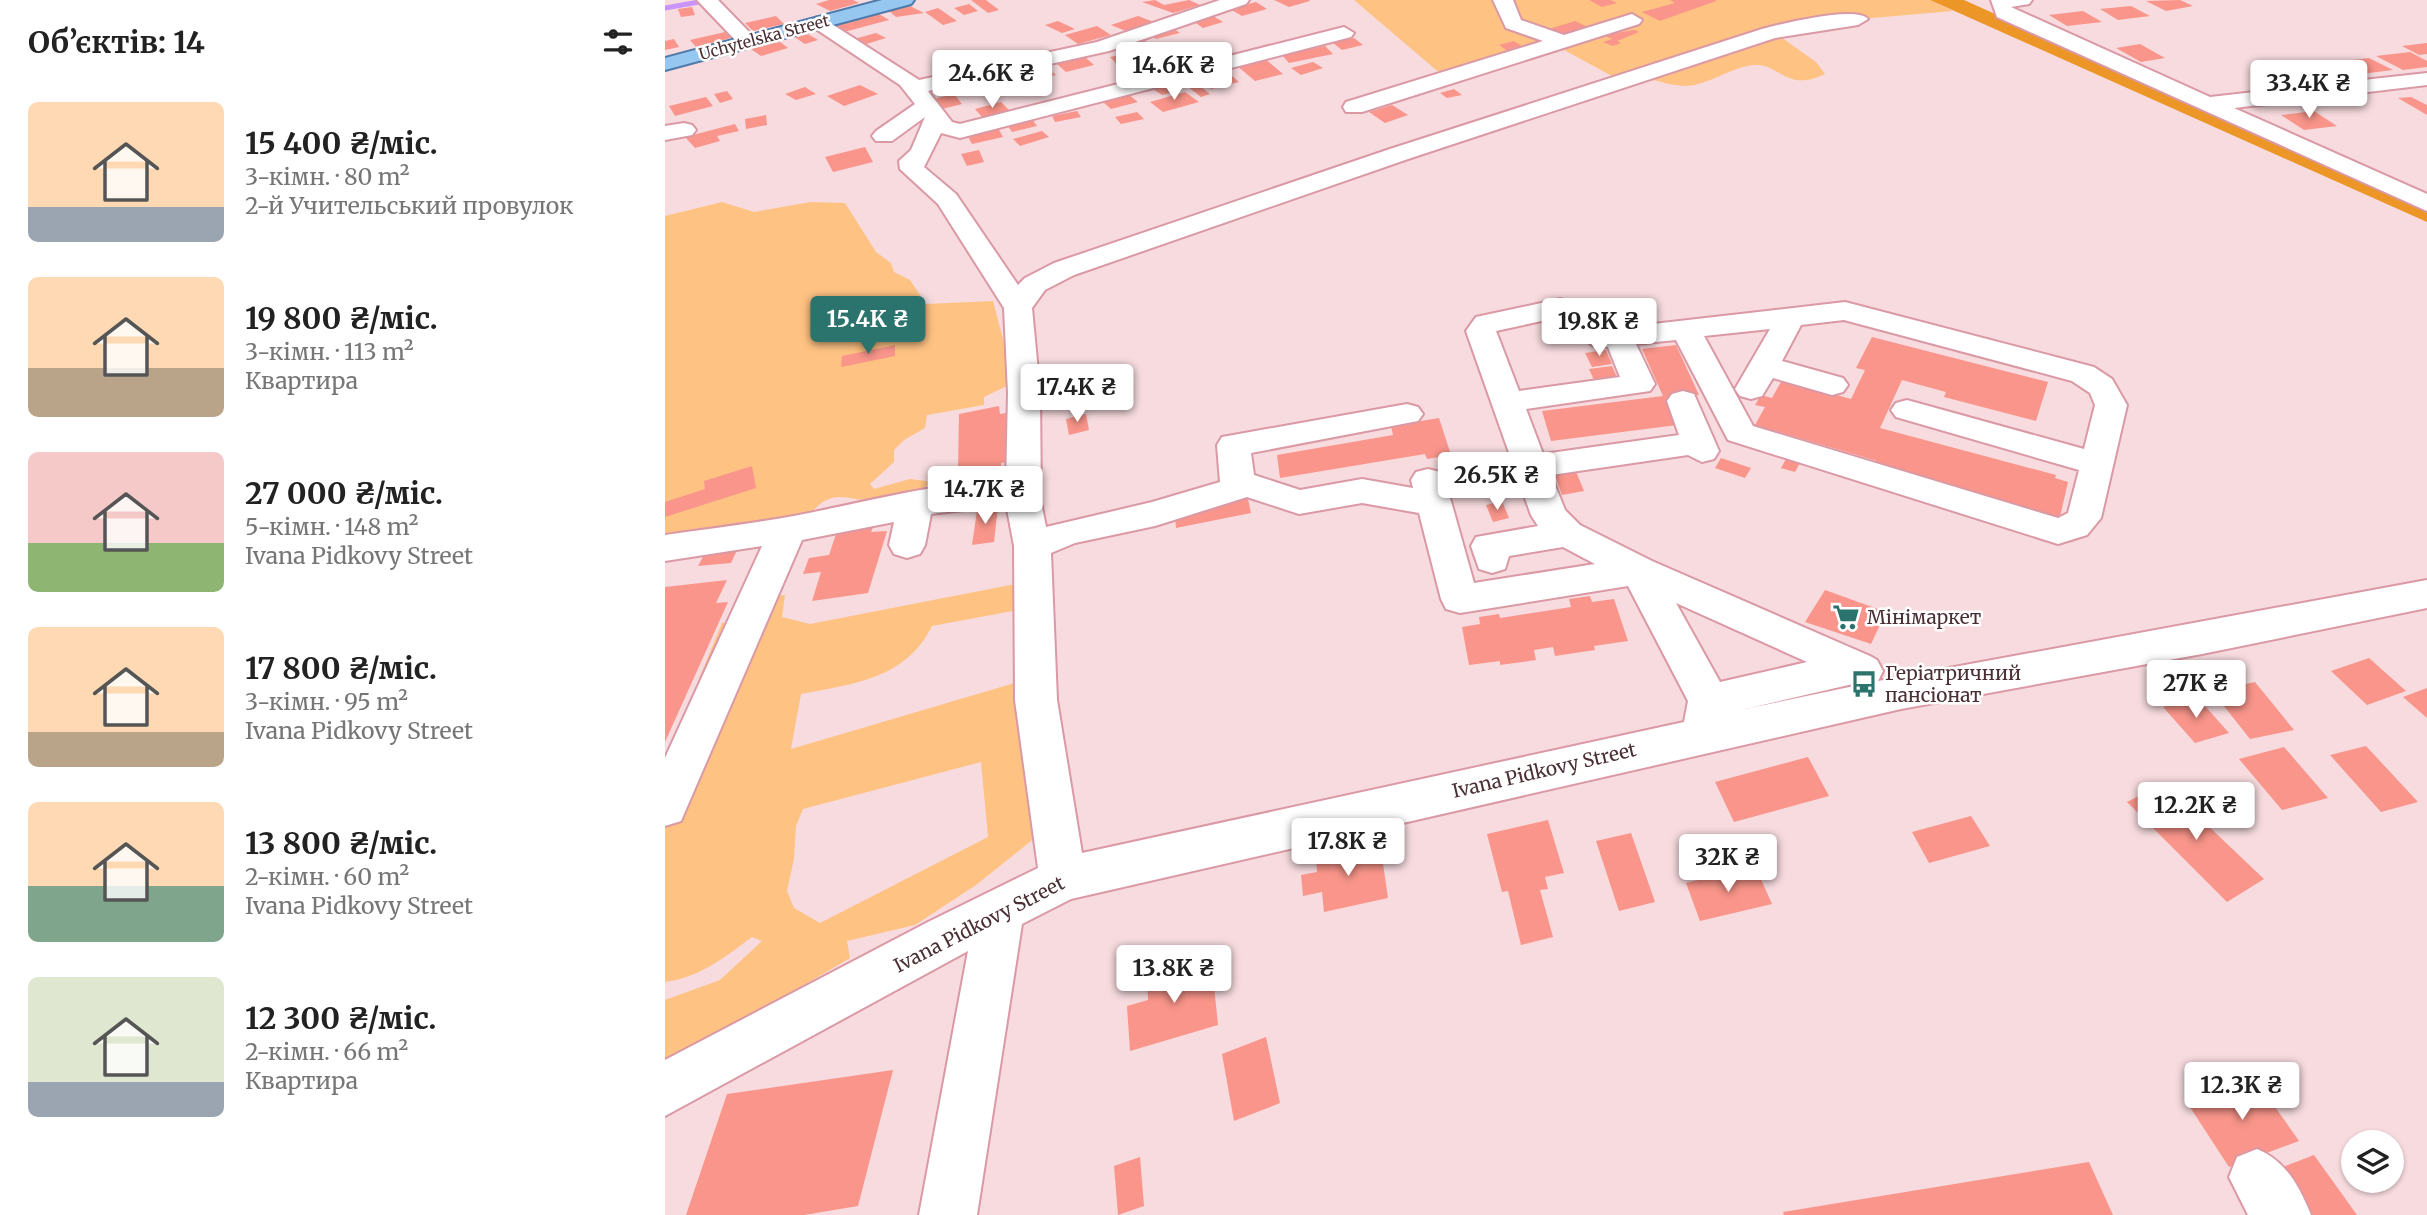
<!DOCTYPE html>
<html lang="uk">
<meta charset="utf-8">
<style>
:root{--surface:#fff;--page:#f6f6f6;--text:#222;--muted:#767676;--accent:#2b736d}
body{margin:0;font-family:Merriweather,serif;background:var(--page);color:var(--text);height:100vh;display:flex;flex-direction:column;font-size:26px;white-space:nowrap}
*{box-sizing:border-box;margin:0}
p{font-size:23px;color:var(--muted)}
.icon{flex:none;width:38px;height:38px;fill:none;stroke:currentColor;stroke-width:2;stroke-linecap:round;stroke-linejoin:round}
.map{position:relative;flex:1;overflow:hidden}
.panel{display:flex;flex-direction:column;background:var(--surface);width:665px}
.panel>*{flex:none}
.buttons{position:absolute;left:1676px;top:1130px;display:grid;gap:14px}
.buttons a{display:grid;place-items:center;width:63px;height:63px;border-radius:50%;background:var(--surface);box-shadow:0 2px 5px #0004;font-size:35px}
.price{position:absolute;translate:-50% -60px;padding:0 16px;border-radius:7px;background:#fff;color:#222;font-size:23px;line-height:46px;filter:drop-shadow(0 2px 4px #0008)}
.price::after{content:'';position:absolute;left:50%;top:42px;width:21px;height:16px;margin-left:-10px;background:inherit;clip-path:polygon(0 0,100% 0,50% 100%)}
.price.on{background:var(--accent);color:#fff}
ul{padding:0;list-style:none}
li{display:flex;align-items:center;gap:21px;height:175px;padding:0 28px}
li span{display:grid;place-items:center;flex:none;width:196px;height:140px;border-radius:10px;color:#555}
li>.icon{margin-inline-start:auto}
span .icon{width:84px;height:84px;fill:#fffc;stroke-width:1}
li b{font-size:30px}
h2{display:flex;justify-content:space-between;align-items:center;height:84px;padding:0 28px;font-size:30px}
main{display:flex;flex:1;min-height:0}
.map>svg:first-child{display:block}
.green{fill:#fec283;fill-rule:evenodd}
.forest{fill:#eb9626}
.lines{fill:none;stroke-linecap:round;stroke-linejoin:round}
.stream{stroke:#c994fb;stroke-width:5}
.building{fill:#f9958a}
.minor-casing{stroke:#da99a5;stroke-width:4}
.major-casing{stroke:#4e79a9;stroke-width:4}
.minor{fill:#fff;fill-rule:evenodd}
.major{fill:#96c7f1;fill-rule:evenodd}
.labels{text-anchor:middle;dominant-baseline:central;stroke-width:5;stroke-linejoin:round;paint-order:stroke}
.far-street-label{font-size:16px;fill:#4a3035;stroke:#fff}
.poi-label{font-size:19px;fill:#4a3035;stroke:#fff;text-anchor:start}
.street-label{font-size:19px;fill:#4a3035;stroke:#fff}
</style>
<main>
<section class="panel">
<h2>Об’єктів: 14<svg class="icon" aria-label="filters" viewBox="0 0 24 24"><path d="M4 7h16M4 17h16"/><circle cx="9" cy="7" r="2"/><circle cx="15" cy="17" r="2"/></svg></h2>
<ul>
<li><span style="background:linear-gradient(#ffd9b3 75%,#9aa5b1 0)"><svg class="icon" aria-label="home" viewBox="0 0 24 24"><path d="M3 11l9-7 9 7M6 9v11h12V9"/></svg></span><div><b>15 400 ₴/міс.</b><p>3-кімн. · 80 m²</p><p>2-й Учительський провулок</p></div></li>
<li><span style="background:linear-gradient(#ffd9b3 65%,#b9a48a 0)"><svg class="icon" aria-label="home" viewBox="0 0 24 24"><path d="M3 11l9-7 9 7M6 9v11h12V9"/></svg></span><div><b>19 800 ₴/міс.</b><p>3-кімн. · 113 m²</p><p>Квартира</p></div></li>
<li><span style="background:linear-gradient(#f6c9c9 65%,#8fb573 0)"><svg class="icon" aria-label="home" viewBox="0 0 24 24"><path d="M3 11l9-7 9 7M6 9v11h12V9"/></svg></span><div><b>27 000 ₴/міс.</b><p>5-кімн. · 148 m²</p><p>Ivana Pidkovy Street</p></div></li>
<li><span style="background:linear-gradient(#ffd9b3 75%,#b9a48a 0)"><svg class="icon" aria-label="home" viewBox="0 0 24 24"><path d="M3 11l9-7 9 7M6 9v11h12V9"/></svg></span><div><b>17 800 ₴/міс.</b><p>3-кімн. · 95 m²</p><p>Ivana Pidkovy Street</p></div></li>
<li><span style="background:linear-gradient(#ffd9b3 60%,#7fa58c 0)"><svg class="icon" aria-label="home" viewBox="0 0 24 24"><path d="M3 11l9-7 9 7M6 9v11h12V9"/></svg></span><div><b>13 800 ₴/міс.</b><p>2-кімн. · 60 m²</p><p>Ivana Pidkovy Street</p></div></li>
<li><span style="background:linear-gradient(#dfe7d0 75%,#9aa5b1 0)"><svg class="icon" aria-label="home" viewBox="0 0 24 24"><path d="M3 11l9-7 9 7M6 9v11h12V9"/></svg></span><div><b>12 300 ₴/міс.</b><p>2-кімн. · 66 m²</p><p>Квартира</p></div></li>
</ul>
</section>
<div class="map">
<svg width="1762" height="1215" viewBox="0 0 1762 1215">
<rect width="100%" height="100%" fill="#f7dbdf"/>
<g class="green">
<path d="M 689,0 L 1265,0 L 1288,11 L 1138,24 L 1113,35 L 1151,62 L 1160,74 C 1121,93 1115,63 1089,65 C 1066,67 1044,85 1021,86 C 996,86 985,73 958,82 L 888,44 L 777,75 Z"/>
<path d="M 57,202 L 89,212 L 146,202 L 180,203 L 211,252 L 226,263 L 229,272 L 245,280 L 261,304 L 328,301 L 345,366 L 346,384 L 319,397 L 319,405 L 262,415 L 260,428 L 239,440 L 229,450 L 229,462 L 205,484 L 209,489 L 245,479 L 269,482 C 251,493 232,498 212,500 C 184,503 170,485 146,513 L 0,540 L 0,216 Z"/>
<path d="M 361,582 L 359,609 L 267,626 C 241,679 188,684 136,694 L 126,749 L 353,682 L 371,837 L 311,885 L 250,925 L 182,941 L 185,958 L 0,1067 L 0,1000 L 55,980 L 97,941 L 87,937 C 60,957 34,978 0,982 L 0,825 L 67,680 L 33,681 L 57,623 L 73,620 L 81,598 L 120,595 L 117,617 L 145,624 ZM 316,762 L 323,837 L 155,923 L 129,908 L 122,891 L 129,859 L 131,826 L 138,809 Z"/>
</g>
<polygon class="forest" points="1265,0 1299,0 1762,208 1762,222"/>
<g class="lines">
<polyline class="stream" points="0,8 45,0"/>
</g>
<g class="building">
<polygon points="164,0 188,0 194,3 165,11 151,4"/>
<polygon points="306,0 321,0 334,10 323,13"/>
<polygon points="490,0 499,5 524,0 535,5 508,13 477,2"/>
<polygon points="609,0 644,0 645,1 624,7"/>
<polygon points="924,0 946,0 952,3 937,7"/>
<polygon points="1005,0 1051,0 1051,1 995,21 977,12 1010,3"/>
<polygon points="1515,0 1528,6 1501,11 1481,1"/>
<polygon points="591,2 602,9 577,16 565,9"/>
<polygon points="304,4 313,11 299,15 289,8"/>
<polygon points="245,6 259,13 231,17 224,11"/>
<polygon points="1466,6 1485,16 1453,20 1435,9"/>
<polygon points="27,7 30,15 16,17 13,9"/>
<polygon points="273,8 292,21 278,25 260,12"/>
<polygon points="1418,11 1437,22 1402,26 1384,15"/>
<polygon points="214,14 224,20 179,32 170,26"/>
<polygon points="111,16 119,24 88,31 80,23"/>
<polygon points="473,16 489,22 463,32 446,25"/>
<polygon points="548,16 558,22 538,28 528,21"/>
<polygon points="393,21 410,29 397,33 380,25"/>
<polygon points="910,21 925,28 896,37 881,30"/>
<polygon points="432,26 446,35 413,44 400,35"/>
<polygon points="509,29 515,33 491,39 485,35"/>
<polygon points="970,30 974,32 952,41 956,43 948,46 938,42 947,39 938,35"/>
<polygon points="60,32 66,38 31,47 25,40"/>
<polygon points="141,33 153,40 140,44 128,36"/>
<polygon points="211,33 221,38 198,45 189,39"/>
<polygon points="689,38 698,45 677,50 668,43"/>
<polygon points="9,39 14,47 0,50 0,41"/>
<polygon points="114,41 123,48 96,56 86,49"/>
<polygon points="481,41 492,49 466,56 454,48"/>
<polygon points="849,41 861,49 846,53 834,45"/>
<polygon points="1762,43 1762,54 1754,55 1737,46"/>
<polygon points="1475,44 1500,58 1476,62 1451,48"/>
<polygon points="660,46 668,54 624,63 617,55"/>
<polygon points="1745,52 1762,61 1762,67 1738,70 1711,56"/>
<polygon points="289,54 304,63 281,70 267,61"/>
<polygon points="459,54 469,64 454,67 445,57"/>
<polygon points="420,57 429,65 401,72 392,64"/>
<polygon points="599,58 618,74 590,81 571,65"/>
<polygon points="1704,58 1728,70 1696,74 1673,62"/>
<polygon points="1652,61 1672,72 1642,76 1623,65"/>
<polygon points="648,62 658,68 636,75 626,68"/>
<polygon points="380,66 391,75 357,84 346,74"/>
<polygon points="560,70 574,82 546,89 532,77"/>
<polygon points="347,79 353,86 340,90 334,82"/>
<polygon points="319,81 327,89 301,96 293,87"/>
<polygon points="508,83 517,90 497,95 488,89"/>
<polygon points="531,83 545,94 536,97 522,86"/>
<polygon points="195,85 213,94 179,106 162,96"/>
<polygon points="140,87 151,94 131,100 120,94"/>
<polygon points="789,89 797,95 782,98 775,93"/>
<polygon points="62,91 68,99 55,103 49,94"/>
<polygon points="520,92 534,102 498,112 485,102"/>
<polygon points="289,94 297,104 277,109 269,99"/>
<polygon points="464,95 473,102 446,109 438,102"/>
<polygon points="41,97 48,106 10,116 4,106"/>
<polygon points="1746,97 1762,105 1762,115 1733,98"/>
<polygon points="336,102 344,110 317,117 310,109"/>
<polygon points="727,105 743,115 720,123 704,112"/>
<polygon points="412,111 416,117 390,122 387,116"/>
<polygon points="1649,111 1672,126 1639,130 1616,115"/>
<polygon points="472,112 479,119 456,124 450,117"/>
<polygon points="101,115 102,125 81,129 80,119"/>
<polygon points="367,119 372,126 347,132 342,125"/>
<polygon points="70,124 74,131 52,136 55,141 30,148 20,137"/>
<polygon points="333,128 338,137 307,144 302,135"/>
<polygon points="377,131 384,137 355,146 348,139"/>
<polygon points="200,147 208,162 168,172 160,157"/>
<polygon points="314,150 319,162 302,166 296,154"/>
<polygon points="1207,337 1383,382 1371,421 1279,397 1281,392 1237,380 1215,428 1391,475 1390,478 1403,482 1395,517 1377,512 1376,516 1209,467 1212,461 1090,425 1100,407 1090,405 1096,395 1107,398 1117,380 1186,399 1200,370 1191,368"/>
<polygon points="230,345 230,356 176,367 177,356"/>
<polygon points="1011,345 1034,395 1009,398 1020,424 886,441 877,411 998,396 977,349"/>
<polygon points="941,350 947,364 927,367 920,353"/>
<polygon points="947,366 955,384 932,387 924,369"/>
<polygon points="334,406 335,414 354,411 346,461 336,463 336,474 275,487 276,472 293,469 294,414"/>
<polygon points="421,414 424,430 404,435 401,419"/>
<polygon points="774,418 786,455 762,459 760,454 615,478 612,455 728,435 726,426"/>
<polygon points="1056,458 1086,468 1080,478 1050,468"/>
<polygon points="1121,459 1135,463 1130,472 1116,468"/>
<polygon points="87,466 91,488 0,517 0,502 40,489 39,481"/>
<polygon points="910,469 919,491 897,495 889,473"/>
<polygon points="582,494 586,513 511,528 510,517"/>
<polygon points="837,501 844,518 828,522 821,505"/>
<polygon points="333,507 329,542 307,545 312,511"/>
<polygon points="208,527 206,532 222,531 203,593 147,601 156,572 138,574 144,558 164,555 172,531"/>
<polygon points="73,548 66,563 33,566 41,551"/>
<polygon points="62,580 51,603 63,602 0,742 0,587"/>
<polygon points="1160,590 1221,612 1206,644 1140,622"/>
<polygon points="925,596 927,602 949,599 963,641 929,646 930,650 890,656 888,647 869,650 871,660 835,665 835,661 804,665 797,627 815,624 814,617 834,614 835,618 906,607 904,599"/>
<polygon points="1704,658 1741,691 1702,705 1666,671"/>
<polygon points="1590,682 1629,730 1585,739 1547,691"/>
<polygon points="1762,688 1762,718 1738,697"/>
<polygon points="1532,697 1564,733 1530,743 1498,707"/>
<polygon points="1701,746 1753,802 1716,812 1665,755"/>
<polygon points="1619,747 1663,798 1617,810 1574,759"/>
<polygon points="1143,757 1164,796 1069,822 1050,782"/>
<polygon points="1498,783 1599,879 1562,902 1462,802"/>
<polygon points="1306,816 1325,846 1264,863 1247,832"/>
<polygon points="883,820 899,873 880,877 883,889 875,890 888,937 856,945 843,891 837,892 822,834"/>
<polygon points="966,833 990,902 954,911 931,841"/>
<polygon points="715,843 723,898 659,912 657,892 638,896 636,875 652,872 651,856"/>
<polygon points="1090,866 1107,904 1035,921 1021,883"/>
<polygon points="546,956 553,1025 465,1051 462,1006 483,1000 482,974"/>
<polygon points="601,1037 615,1103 569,1121 557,1054"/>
<polygon points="228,1070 193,1206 139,1215 21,1215 62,1094"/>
<polygon points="1589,1077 1634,1141 1564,1167 1521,1101"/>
<polygon points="1649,1155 1692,1215 1648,1215 1615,1168"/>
<polygon points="475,1157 479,1206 453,1215 449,1166"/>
<polygon points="1424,1162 1448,1215 1119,1215 1118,1212"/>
</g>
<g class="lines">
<defs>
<g id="minor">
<polygon points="32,0 53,0 89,37 92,41 89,45 75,45"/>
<path d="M 555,0 L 584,0 L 581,4 L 444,51 L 263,91 L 287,122 L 295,124 L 679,27 L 689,33 L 686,37 L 295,138 L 276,133 L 259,167 L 291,194 L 353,285 L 360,278 L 389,263 L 725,149 L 1097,29 C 1115,24 1192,5 1203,19 L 1193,25 L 1110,38 L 743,159 L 409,275 L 380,290 L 367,308 L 375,393 L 376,502 L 381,527 L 487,502 L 555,482 L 552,445 L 557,437 L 742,404 L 753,407 L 758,414 L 753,421 L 586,453 L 589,475 L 635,490 L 697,479 L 748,488 L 746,480 L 751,472 L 763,469 L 775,472 L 780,480 L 809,583 L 930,564 L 898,547 L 844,556 L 840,569 L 827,573 L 814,569 L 806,546 L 811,537 L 873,526 L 866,515 L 801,331 L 811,317 L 895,299 L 905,302 L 944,329 L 1180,302 L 1429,367 L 1447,379 L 1462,405 L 1436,518 L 1422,535 L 1393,544 L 1063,440 L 1011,340 L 971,344 L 990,384 L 985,391 L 861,409 L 878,454 L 1014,435 L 1002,401 L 1007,394 L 1018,391 L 1029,394 L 1054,451 L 1049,459 L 1037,462 L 1023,455 L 886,475 L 900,510 L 915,525 L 987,561 L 1205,656 L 1212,660 L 1218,671 L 1213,681 L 1762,580 L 1762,608 L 1537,654 L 1236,709 L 406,899 L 357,924 L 312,1215 L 254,1215 L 303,951 L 0,1116 L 0,1060 L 263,922 L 373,868 L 350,700 L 349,546 L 342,509 L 330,506 L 266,514 L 260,545 L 255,554 L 242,558 L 229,554 L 224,545 L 229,522 L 137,540 L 22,807 L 16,821 L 0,826 L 0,758 L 97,546 L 0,561 L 0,535 C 41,529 82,524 123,517 C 172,509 299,474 341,485 L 343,393 L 339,308 L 273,204 L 235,169 L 234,161 L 246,150 L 260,117 L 227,141 L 211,141 L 207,136 L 211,131 L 250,104 L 235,85 L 142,23 L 152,17 L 159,19 L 254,80 L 432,42 ZM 890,318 L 927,345 L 943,347 L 955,377 L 854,391 L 831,331 ZM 1179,320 L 1407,381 L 1425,393 L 1430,405 L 1419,449 L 1242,400 L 1231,403 L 1226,410 L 1231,417 L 1414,470 L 1403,513 L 1393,518 L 1088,426 L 1039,336 L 1105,329 L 1070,389 L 1075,396 L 1086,399 L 1097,396 L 1108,378 L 1167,395 L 1178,392 L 1183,385 L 1178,378 L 1117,361 L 1136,325 ZM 582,497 L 634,514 L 697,503 L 754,513 L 776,599 L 781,609 L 795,613 L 963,586 L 1023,701 L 1019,722 L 417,853 L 392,700 L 386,553 L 410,543 L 490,526 ZM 1011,603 L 1142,662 L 1055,682 ZM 1188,684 L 1194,685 L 1080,709 Z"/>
<polygon points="828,0 848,0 856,20 899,35 967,14 977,20 974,24 697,112 681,112 678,107 681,102 878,41 841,28"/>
<polygon points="1326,0 1367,0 1364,4 1346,7 1545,97 1762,73 1762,85 1569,108 1762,194 1762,211 1332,17"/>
<polygon points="19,123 27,125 31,130 27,135 0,140 0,126"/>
<path d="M 1592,1149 C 1621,1161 1634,1186 1646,1215 L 1583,1215 L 1564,1177 L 1572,1157 Z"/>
</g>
<polygon id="major" points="217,0 249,0 246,4 0,70 0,58"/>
</defs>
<use href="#minor" class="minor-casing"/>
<use href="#major" class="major-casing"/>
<use href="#minor" class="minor"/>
<use href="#major" class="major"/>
</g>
<defs>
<symbol id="supermarket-bare" viewBox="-9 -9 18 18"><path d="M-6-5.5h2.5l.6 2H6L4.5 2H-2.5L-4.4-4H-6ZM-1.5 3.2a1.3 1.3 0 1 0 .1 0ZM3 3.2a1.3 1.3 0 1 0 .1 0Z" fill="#2b736d" stroke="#fff" stroke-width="2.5" paint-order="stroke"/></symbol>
<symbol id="bus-bare" viewBox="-9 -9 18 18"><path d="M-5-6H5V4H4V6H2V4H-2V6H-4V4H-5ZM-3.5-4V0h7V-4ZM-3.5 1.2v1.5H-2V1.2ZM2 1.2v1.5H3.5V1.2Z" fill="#2b736d" stroke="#fff" stroke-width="2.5" paint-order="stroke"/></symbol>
</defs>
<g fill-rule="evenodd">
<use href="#supermarket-bare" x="1162" y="598" width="38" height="38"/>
<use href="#bus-bare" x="1180" y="665" width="38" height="38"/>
</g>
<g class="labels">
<g class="far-street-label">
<text transform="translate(99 37) rotate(-15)">Uchytelska Street</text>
</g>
<g class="poi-label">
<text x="1202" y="617">Мінімаркет</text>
<text x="1220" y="673">Геріатричний<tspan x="1220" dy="22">пансіонат</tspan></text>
</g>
<g class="street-label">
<text transform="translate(879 770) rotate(-13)">Ivana Pidkovy Street</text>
<text transform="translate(314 924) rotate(-27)">Ivana Pidkovy Street</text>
</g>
</g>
</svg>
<div class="buttons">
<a><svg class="icon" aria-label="layers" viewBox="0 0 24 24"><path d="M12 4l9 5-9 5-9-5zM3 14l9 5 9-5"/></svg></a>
</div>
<b class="price" style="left:509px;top:102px">14.6K ₴</b>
<b class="price" style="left:327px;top:110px">24.6K ₴</b>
<b class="price" style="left:1644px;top:120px">33.4K ₴</b>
<b class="price on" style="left:203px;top:356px">15.4K ₴</b>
<b class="price" style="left:934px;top:358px">19.8K ₴</b>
<b class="price" style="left:412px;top:424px">17.4K ₴</b>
<b class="price" style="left:832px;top:512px">26.5K ₴</b>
<b class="price" style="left:320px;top:526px">14.7K ₴</b>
<b class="price" style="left:1531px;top:720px">27K ₴</b>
<b class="price" style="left:1531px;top:842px">12.2K ₴</b>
<b class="price" style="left:683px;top:878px">17.8K ₴</b>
<b class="price" style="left:1063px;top:894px">32K ₴</b>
<b class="price" style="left:509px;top:1005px">13.8K ₴</b>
<b class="price" style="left:1577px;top:1122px">12.3K ₴</b>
</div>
</main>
